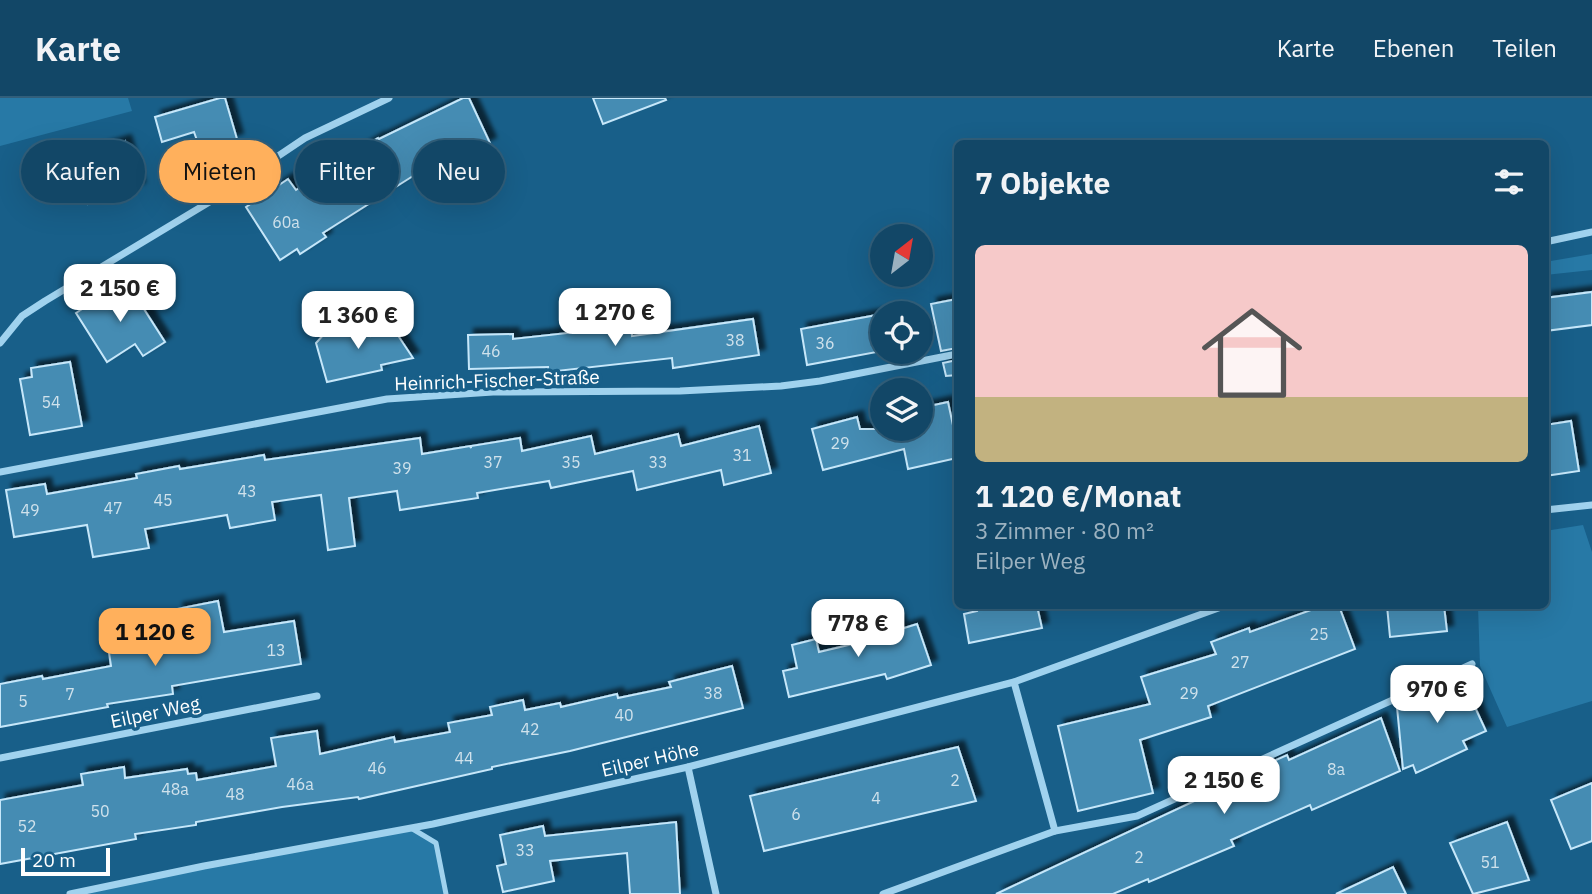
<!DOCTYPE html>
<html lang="de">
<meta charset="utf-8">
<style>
:root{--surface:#124767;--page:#1b4e6d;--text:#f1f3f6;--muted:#9cb2c0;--line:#315f7b;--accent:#ffb05c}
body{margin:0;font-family:"IBM Plex Sans",sans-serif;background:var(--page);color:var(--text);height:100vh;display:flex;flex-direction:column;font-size:26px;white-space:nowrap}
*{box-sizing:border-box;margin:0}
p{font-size:23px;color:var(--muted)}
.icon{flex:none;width:38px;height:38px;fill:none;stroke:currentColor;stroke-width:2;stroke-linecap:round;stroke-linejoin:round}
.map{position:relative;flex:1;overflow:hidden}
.side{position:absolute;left:954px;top:42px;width:595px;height:469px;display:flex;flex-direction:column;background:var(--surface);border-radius:10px;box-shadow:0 7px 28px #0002,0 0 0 2px var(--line)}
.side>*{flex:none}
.guide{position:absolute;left:21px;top:42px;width:665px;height:63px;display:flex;gap:14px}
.needle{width:46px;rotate:31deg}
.controls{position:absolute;left:870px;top:126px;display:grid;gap:14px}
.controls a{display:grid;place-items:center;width:63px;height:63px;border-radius:50%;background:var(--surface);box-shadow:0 7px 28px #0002,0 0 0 2px var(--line);font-size:35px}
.scale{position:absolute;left:21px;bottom:18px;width:89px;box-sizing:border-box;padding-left:7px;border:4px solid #fff;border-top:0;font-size:19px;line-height:24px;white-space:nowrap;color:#fff;-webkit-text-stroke:5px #185f89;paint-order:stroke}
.price{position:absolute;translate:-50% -60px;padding:0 16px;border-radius:14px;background:#fff;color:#222;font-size:23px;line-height:46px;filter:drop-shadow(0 2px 4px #0008)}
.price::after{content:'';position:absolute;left:50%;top:42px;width:21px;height:16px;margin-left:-10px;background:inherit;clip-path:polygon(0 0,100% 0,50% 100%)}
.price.active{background:var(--accent);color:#111}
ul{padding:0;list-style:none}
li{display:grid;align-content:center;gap:14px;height:371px;padding:0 21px}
li span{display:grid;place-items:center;height:217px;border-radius:10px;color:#555}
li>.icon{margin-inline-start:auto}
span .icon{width:126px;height:126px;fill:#fffc;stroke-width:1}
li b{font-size:30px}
h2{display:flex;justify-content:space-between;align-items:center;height:84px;padding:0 21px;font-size:30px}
.tag{padding:0 24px;border-radius:32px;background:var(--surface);box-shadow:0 7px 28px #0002,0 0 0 2px var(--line);font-size:24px;line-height:63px}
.tag.active{background:var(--accent);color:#111}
header{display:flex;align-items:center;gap:42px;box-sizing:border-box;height:98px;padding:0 35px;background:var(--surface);border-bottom:2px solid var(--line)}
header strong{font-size:33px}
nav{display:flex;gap:38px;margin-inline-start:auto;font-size:24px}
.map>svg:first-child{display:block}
.green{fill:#2779a6}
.building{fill:#448cb3;stroke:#c6e7fa;stroke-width:2;filter:url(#shadow)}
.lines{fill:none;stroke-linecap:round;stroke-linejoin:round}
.lane{stroke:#a0d2ee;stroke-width:5}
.street{stroke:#a0d2ee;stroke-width:7}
.labels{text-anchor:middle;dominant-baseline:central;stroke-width:7;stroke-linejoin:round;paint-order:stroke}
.number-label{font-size:16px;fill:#d0e2ec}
.street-label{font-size:19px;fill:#fff;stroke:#185f89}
</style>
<header>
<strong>Karte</strong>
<nav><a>Karte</a><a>Ebenen</a><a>Teilen</a></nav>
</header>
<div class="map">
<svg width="1592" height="796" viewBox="0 0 1592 796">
<defs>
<filter id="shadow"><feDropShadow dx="6" dy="-6" stdDeviation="2" flood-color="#0009"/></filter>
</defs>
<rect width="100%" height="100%" fill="#185f89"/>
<g class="green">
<polygon points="0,0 128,0 132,13 0,48"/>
<polygon points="1592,156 1592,172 1545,177 1545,164"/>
<polygon points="1583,427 1592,454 1592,603 1507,629 1480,568 1478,508 1545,508 1545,433"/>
<polygon points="411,730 436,745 446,796 70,796"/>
</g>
<g class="building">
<polygon points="220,0 225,0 237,41 200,51 194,34 162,44 155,19"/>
<polygon points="463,0 469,0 490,45 459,60 456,55 424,71 323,135 326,139 300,156 297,151 280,162 246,109 288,81 296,92 378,40 379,41"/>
<polygon points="593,0 665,0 666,2 603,26"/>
<polygon points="125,43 139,90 88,106 82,86 75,88 67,61"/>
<polygon points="126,183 165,244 143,258 135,246 107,264 76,215"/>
<polygon points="1592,194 1592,227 1545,233 1545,200"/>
<polygon points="957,201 957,250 941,253 931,206"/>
<polygon points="882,216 882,253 807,267 801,231"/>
<polygon points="367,220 371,238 395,233 413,260 381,267 382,272 327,284 316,245 325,235 332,234 337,227"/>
<polygon points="753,221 759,257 673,270 672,260 548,274 548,269 469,271 468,237 513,236 513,241 631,228 632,238"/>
<polygon points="957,262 957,277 946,278 943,265"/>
<polygon points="70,264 82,328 30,337 20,281 32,279 31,270"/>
<polygon points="948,304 957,346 957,360 908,371 904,351 823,372 812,331 857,319 860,331 920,331 920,310"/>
<polygon points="1571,323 1579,373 1545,378 1545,327"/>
<polygon points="759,328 771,375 724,387 721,372 637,392 633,373 551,390 549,383 477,395 478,400 400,412 397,393 349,400 355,448 328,452 321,397 272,404 275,422 230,430 227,417 145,431 149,450 93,459 87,427 14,439 6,392 45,386 47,396 137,380 136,376 179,368 180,371 264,357 265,362 420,340 422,356 470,348 471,350 471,348 520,340 522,353 591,338 595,356 678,336 681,348"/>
<polygon points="218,503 224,534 294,523 301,566 172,588 173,596 107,606 108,609 0,629 0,586 42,578 43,581 111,568 108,548 136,543 136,548 183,540 177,511"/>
<polygon points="976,508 1037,508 1042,530 969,545 964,516 977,513"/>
<polygon points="1322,508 1339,508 1355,551 1208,608 1211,619 1140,642 1153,695 1078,713 1058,628 1150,606 1141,579 1216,556 1211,544 1249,530 1250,534"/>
<polygon points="1387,508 1444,508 1447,533 1390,539"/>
<polygon points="897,521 901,531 917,526 931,567 887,581 885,576 789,599 783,573 797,570 792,547 816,541 819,554 874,541 870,529"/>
<polygon points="732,568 743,610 570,653 492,669 492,671 359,701 358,699 282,709 196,724 196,727 135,736 136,741 0,766 0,702 83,687 81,676 124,669 125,680 187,671 188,676 196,675 197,682 276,668 271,640 317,633 320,656 394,639 395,644 450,634 448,625 492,617 490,609 523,602 525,612 560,605 561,609 617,596 618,600 671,589 669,584"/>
<polygon points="1461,579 1486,633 1463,643 1467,651 1416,675 1413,667 1403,671 1397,609"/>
<polygon points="1381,620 1400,673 1312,712 1310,707 1231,742 1234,748 1149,784 1148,781 1113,796 996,796 1233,685 1232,682 1287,657 1289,662"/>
<polygon points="958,649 976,703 764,753 750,698"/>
<polygon points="1592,685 1592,743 1571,751 1551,702"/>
<polygon points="676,724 680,796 630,796 627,755 550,763 554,783 503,794 497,768 506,766 500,737 543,728 545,738"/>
<polygon points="1507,724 1529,782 1473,796 1450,745"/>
<polygon points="1393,769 1406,796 1336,796"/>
</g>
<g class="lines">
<polyline class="lane" points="411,730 436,745 446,796"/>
<g class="street">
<polyline points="1545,144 1592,134"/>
<polyline points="0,245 22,218 45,203 211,103 305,40 389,0"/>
<polyline points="0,374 387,301 493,294 680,293 781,288 820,283 957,256"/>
<polyline points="1545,412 1592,407"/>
<polyline points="0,660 317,598"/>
<polyline points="688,669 716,796"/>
<polyline points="1055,733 1137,718 1472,566"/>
<polyline points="70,796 204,768 433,726 688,669 1014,584 1224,508"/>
<polyline points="883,796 1055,733 1014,584"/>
</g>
</g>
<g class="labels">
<g class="number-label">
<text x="286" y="124">60a</text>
<text x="735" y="242">38</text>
<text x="825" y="245">36</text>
<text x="491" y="253">46</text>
<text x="51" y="304">54</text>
<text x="840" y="345">29</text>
<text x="742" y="357">31</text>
<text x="493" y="364">37</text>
<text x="571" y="364">35</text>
<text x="658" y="364">33</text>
<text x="402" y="370">39</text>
<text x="247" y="393">43</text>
<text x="163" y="402">45</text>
<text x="113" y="410">47</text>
<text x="30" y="412">49</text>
<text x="1319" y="536">25</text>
<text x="276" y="552">13</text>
<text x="1240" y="564">27</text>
<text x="713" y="595">38</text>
<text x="1189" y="595">29</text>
<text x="70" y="596">7</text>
<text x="23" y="603">5</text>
<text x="624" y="617">40</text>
<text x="530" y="631">42</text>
<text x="464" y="660">44</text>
<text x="377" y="670">46</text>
<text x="1336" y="671">8a</text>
<text x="955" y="682">2</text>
<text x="300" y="686">46a</text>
<text x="175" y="691">48a</text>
<text x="235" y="696">48</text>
<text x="876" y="700">4</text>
<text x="100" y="713">50</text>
<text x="796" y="716">6</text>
<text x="27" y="728">52</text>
<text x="525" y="752">33</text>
<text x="1139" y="759">2</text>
<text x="1490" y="764">51</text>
</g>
<g class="street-label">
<text transform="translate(497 282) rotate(-2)">Heinrich-Fischer-Straße</text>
<text transform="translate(155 614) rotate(-12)">Eilper Weg</text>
<text transform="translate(650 661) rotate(-13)">Eilper Höhe</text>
</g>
</g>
</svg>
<div class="controls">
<a><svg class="needle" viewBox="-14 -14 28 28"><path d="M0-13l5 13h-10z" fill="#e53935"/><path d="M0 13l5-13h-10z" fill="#9cb2c0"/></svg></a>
<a><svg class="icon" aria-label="locate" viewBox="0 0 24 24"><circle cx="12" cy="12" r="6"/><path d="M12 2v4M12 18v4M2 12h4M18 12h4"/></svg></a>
<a><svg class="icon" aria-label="layers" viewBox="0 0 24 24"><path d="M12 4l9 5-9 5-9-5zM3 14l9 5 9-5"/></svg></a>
</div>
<div class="scale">20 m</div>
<b class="price" style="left:120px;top:226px">2 150 €</b>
<b class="price" style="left:615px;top:250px">1 270 €</b>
<b class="price" style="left:358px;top:253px">1 360 €</b>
<b class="price" style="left:858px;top:561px">778 €</b>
<b class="price active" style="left:155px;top:570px">1 120 €</b>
<b class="price" style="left:1437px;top:627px">970 €</b>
<b class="price" style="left:1224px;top:718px">2 150 €</b>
<div class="guide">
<a class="tag">Kaufen</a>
<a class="tag active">Mieten</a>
<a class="tag">Filter</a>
<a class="tag">Neu</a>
</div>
<section class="side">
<h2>7 Objekte<svg class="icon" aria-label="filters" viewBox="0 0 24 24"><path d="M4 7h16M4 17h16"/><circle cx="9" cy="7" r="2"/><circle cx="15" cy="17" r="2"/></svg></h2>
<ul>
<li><span style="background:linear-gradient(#f6c9c9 70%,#c2b280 0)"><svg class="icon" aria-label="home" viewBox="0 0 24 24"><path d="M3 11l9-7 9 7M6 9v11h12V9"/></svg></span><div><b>1 120 €/Monat</b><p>3 Zimmer · 80 m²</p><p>Eilper Weg</p></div></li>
</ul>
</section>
</div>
